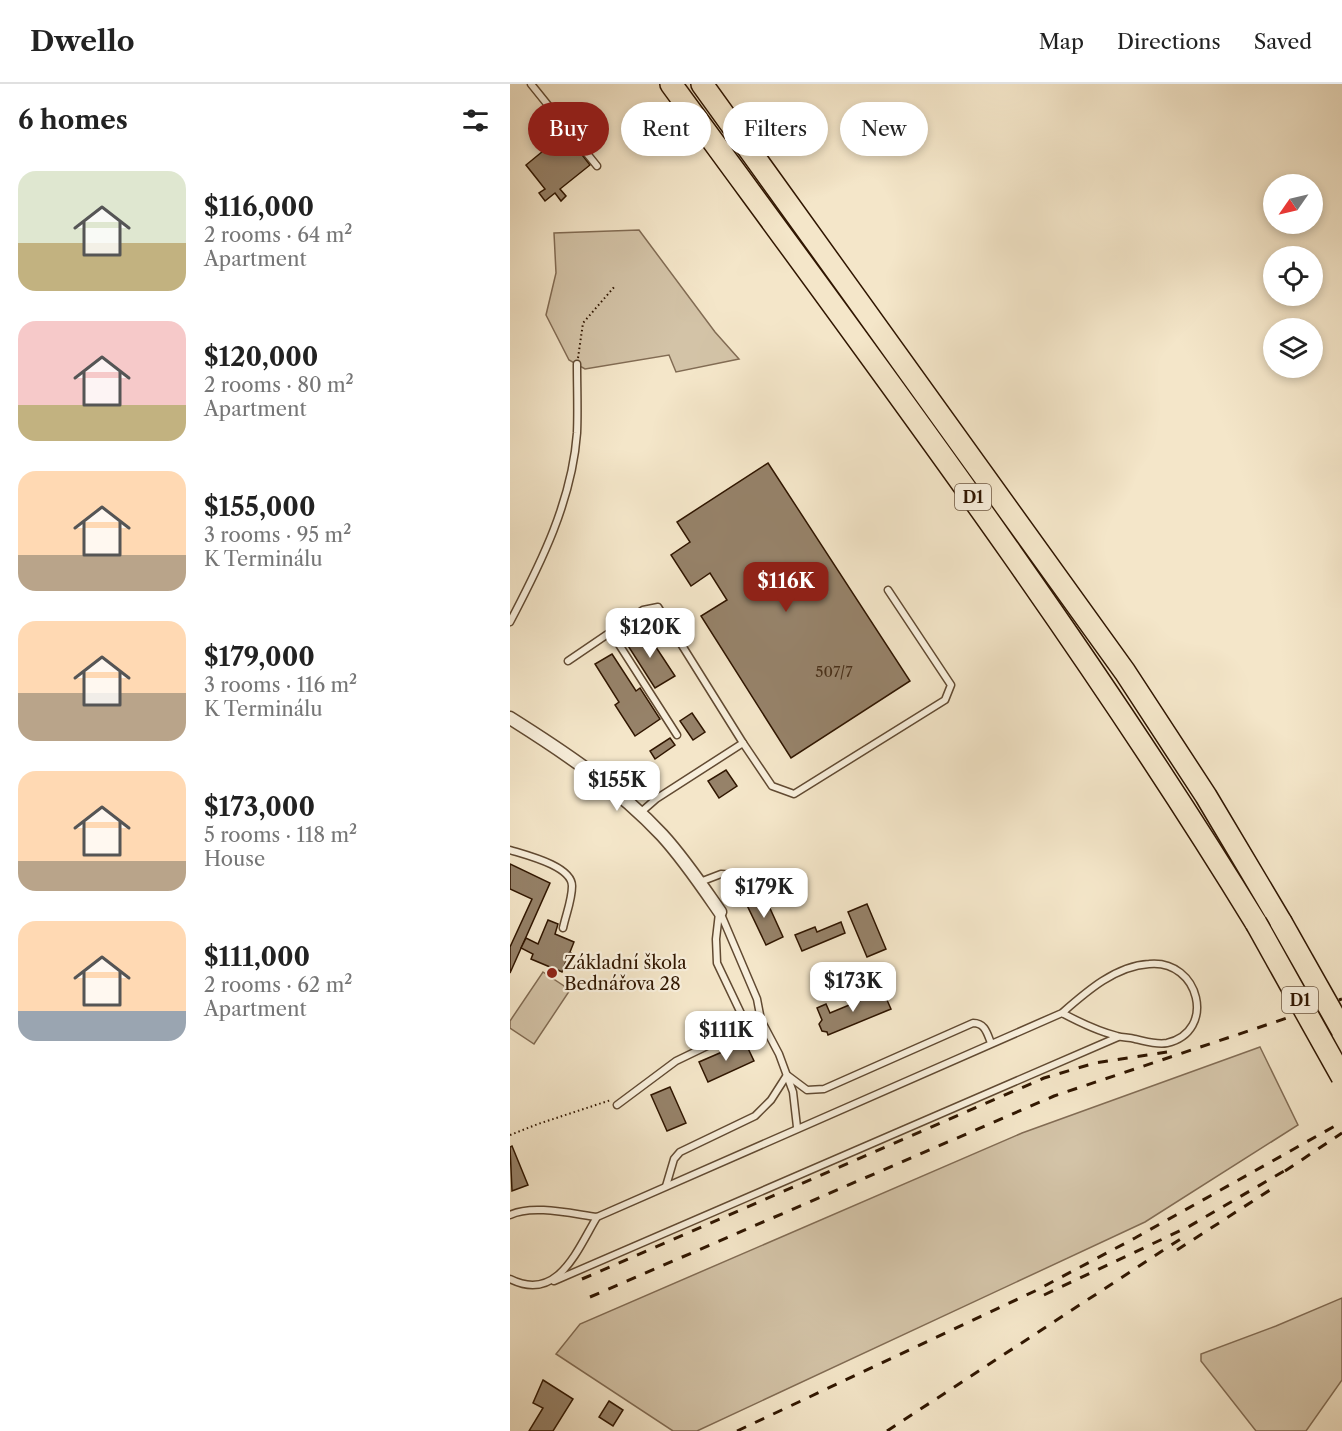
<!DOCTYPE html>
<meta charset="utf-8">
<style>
:root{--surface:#fff;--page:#f6f6f6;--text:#222;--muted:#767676;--line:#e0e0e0;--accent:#8f2418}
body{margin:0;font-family:"Libre Caslon Text",serif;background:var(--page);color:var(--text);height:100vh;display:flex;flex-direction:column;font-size:22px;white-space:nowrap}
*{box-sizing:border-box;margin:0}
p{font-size:20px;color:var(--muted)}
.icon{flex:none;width:33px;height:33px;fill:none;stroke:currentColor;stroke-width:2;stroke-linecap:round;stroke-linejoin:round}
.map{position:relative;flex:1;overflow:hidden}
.drawer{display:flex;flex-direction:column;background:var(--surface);width:510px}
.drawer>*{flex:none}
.banner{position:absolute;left:18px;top:18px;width:570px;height:54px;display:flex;gap:12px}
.needle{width:39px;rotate:236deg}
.buttons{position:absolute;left:753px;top:90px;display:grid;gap:12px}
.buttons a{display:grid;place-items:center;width:60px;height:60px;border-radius:50%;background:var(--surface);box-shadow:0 3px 9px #0003;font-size:30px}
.price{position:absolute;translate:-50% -51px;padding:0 14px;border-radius:12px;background:#fff;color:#222;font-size:20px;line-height:39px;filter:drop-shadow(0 2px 3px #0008)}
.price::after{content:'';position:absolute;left:50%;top:36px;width:18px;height:14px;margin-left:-9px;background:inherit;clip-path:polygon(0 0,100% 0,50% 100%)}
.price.on{background:var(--accent);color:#fff}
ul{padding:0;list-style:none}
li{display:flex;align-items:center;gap:18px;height:150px;padding:0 18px}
li span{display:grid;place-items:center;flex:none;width:168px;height:120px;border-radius:18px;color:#555}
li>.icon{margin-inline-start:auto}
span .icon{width:72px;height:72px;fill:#fffc;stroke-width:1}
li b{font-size:26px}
h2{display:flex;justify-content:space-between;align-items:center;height:72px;padding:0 18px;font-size:26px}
.pill{padding:0 21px;border-radius:27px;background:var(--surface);box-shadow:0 3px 9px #0003;font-size:21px;line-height:54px}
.pill.on{background:var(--accent);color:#fff}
header{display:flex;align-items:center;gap:36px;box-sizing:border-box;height:84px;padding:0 30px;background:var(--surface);border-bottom:2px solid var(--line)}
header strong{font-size:28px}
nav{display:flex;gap:33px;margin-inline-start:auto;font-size:21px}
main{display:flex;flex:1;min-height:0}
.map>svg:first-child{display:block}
.green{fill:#d3c3a7;stroke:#826c54;stroke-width:1.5}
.building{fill:#968269;stroke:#301600;stroke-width:1.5}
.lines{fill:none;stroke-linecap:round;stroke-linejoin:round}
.service-casing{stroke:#614a32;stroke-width:9}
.minor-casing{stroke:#614a32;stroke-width:15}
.motorway-casing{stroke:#301600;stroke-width:24}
.path{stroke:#301600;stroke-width:2;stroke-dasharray:1.5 3;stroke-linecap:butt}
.service{stroke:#f8efdc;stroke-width:6}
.minor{stroke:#f8efdc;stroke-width:12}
.motorway{stroke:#f4e6c9;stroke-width:21}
.rail{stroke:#301600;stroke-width:3;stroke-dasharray:10 10;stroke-linecap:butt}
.motorway-bridge-casing{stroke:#301600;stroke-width:24;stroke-linecap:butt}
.motorway-bridge{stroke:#f4e6c9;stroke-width:21}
.poi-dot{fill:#8f2418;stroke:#f8efdc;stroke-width:2}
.labels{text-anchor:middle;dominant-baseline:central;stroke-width:4.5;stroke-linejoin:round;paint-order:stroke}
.number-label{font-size:15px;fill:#4a311a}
.shield{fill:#f8efdc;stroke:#6c5742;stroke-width:1.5}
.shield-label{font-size:16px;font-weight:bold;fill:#301600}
.poi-label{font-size:18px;fill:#301600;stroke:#f8efdc;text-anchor:start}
</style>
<header>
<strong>Dwello</strong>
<nav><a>Map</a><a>Directions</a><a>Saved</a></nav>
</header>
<main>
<section class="drawer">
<h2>6 homes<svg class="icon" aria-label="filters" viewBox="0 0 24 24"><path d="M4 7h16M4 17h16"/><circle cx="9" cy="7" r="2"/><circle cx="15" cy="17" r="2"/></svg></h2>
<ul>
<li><span style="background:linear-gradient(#dfe7d0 60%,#c2b280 0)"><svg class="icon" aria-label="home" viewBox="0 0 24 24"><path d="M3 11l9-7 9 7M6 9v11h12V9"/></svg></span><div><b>$116,000</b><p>2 rooms · 64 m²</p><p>Apartment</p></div></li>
<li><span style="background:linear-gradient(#f6c9c9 70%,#c2b280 0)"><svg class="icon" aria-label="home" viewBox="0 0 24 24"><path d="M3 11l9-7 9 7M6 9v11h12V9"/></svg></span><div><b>$120,000</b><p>2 rooms · 80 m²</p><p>Apartment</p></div></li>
<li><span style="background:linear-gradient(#ffd9b3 70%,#b9a48a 0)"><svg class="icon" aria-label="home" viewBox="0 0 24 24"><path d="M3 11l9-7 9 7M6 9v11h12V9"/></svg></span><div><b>$155,000</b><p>3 rooms · 95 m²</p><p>K Terminálu</p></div></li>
<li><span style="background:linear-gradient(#ffd9b3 60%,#b9a48a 0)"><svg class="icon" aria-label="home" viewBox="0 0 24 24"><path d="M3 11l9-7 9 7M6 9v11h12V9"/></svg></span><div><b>$179,000</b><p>3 rooms · 116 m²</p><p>K Terminálu</p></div></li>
<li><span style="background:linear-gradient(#ffd9b3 75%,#b9a48a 0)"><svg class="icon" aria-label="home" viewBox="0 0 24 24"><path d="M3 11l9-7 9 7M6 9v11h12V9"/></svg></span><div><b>$173,000</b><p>5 rooms · 118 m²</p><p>House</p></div></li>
<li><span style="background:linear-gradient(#ffd9b3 75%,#9aa5b1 0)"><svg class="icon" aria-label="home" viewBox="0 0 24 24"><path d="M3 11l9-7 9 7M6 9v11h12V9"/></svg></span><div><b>$111,000</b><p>2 rooms · 62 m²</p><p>Apartment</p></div></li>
</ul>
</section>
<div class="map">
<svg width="832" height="1347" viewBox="0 0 832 1347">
<rect width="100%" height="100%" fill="#f4e6c9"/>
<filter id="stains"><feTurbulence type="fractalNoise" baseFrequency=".00333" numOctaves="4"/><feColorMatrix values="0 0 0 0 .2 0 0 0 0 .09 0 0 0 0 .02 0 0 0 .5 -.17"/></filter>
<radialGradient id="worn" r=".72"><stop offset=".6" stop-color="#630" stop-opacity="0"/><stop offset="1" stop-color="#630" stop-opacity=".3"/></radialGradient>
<g class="green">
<polygon points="129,146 205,248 229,275 166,288 159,271 75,285 59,276 36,231 46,189 44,149"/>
<polygon points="33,888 60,906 24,960 0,944 0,937"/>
<polygon points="750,963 788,1041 635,1138 187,1347 163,1347 46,1270 70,1240 512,1049"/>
<polygon points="832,1214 832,1296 796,1347 746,1347 691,1277 691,1270 766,1242"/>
</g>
<g class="building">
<polygon points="55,49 80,81 50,105 56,112 51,117 45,109 35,117 29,109 35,105 16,81"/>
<polygon points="258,379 400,597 281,674 191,532 217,516 200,489 181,502 161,471 180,458 167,438"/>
<polygon points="134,545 165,592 145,604 115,557"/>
<polygon points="102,570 126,607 130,604 150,635 125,652 105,621 109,618 85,580"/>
<polygon points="182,629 195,648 183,656 170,637"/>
<polygon points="160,654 165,661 145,675 140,667"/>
<polygon points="216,686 227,702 209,714 198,697"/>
<polygon points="0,780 40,799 0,889 0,863 22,815 0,805"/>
<polygon points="253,809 273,853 256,861 235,817"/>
<polygon points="357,820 376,865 357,873 338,828"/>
<polygon points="38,836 48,840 45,850 64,858 60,868 62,870 59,869 52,888 41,883 39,886 40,883 21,875 23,870 11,864 16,854 28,860"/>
<polygon points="331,838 335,849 292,867 285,851 305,843 307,848"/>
<polygon points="373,907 381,925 318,951 317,948 312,947 309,940 312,936 307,924 316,920 320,929"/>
<polygon points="235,958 244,977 198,998 189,978"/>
<polygon points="160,1003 176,1039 157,1047 141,1011"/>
<polygon points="2,1062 18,1101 2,1107 0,1063"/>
<polygon points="33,1296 63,1315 43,1347 19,1347 33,1324 23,1319"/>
<polygon points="99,1317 113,1326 103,1342 89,1333"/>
</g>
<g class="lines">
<defs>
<g id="service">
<polyline points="21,0 87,82"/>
<path d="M 0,538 C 31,479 62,417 67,349 C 68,327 67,303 67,280"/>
<polyline points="101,548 167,651"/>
<polyline points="58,577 133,526 148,523 233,659 146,715 130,729"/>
<polyline points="233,659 262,702 284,710 435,616 441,601 378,506"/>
<path d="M 0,766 C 16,771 62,782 62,802 C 62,816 56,830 53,844"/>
<polyline points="190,798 211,790 246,792"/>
<polyline points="210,828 247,915 251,936 269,970 283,1008 287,1043"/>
<polyline points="209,829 206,855 207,879 237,942"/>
<polyline points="107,1021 166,977 251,936"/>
<path d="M 156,1102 L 164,1075 L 170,1068 L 245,1032 L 261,1016 L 277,991 L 297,1006 L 314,1005 L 463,939 C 475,939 477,949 481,959"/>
<path d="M 0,1131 C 22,1120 63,1130 87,1133 L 552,929 C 576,908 605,882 639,880 C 690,875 707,948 657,959 C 646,961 635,957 625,955 C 619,953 613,954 607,952 C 587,947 569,938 552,929"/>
<path d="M 0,1195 C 48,1219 67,1166 87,1133"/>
<polyline points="44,1197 608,953"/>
</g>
<path id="minor" d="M 0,634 C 54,668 108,704 152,751 C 174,775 192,802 210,828"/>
<g id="motorway">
<path d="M 161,0 C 362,275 568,548 746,839"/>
<polyline points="192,0 615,588 696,712 771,838"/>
</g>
</defs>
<use href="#service" class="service-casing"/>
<use href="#minor" class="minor-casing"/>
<use href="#motorway" class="motorway-casing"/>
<g class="path">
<polyline points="68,274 73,239 105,202"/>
<polyline points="0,1051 28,1040 101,1016"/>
</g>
<use href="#service" class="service"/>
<use href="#minor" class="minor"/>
<use href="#motorway" class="motorway"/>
<g class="rail">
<polyline points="829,916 832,915"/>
<polyline points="775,1087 832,1049"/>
<polyline points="667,1166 760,1106"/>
<polyline points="72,1195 534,994 585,979 657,968"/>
<polyline points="534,1211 678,1143 781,1083"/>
<polyline points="80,1213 544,1012 786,931"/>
<polyline points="227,1347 525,1207 625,1154 832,1038"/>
<polyline points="377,1347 672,1154"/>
</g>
<defs>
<g id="motorway-bridge">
<polyline points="771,838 832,946"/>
<polyline points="746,839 832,993"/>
</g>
</defs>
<use href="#motorway-bridge" class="motorway-bridge-casing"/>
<use href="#motorway-bridge" class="motorway-bridge"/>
</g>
<circle class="poi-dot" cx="42" cy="889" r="6"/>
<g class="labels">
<g class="number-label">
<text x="324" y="587">507/7</text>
</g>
<g class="shield">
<rect x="445" y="400" width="36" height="26" rx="4.5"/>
<rect x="772" y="903" width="36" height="26" rx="4.5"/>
</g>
<g class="shield-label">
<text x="463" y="413">D1</text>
<text x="790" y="916">D1</text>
</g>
<g class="poi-label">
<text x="54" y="879">Základní škola<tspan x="54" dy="21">Bednářova 28</tspan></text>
</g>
</g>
<rect width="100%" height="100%" filter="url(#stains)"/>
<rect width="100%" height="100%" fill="url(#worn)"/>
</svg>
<div class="buttons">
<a><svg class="needle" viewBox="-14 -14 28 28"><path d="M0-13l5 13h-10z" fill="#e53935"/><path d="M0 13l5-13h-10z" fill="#767676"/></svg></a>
<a><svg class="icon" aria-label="locate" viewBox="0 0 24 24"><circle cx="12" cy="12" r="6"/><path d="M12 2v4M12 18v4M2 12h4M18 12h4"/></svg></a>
<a><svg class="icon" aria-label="layers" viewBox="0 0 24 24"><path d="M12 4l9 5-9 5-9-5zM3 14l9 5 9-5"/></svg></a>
</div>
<b class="price on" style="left:276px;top:529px">$116K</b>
<b class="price" style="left:140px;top:575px">$120K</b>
<b class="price" style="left:107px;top:728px">$155K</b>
<b class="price" style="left:254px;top:835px">$179K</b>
<b class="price" style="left:343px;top:929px">$173K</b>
<b class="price" style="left:216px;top:978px">$111K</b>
<div class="banner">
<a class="pill on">Buy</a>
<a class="pill">Rent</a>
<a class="pill">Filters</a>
<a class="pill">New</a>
</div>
</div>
</main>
